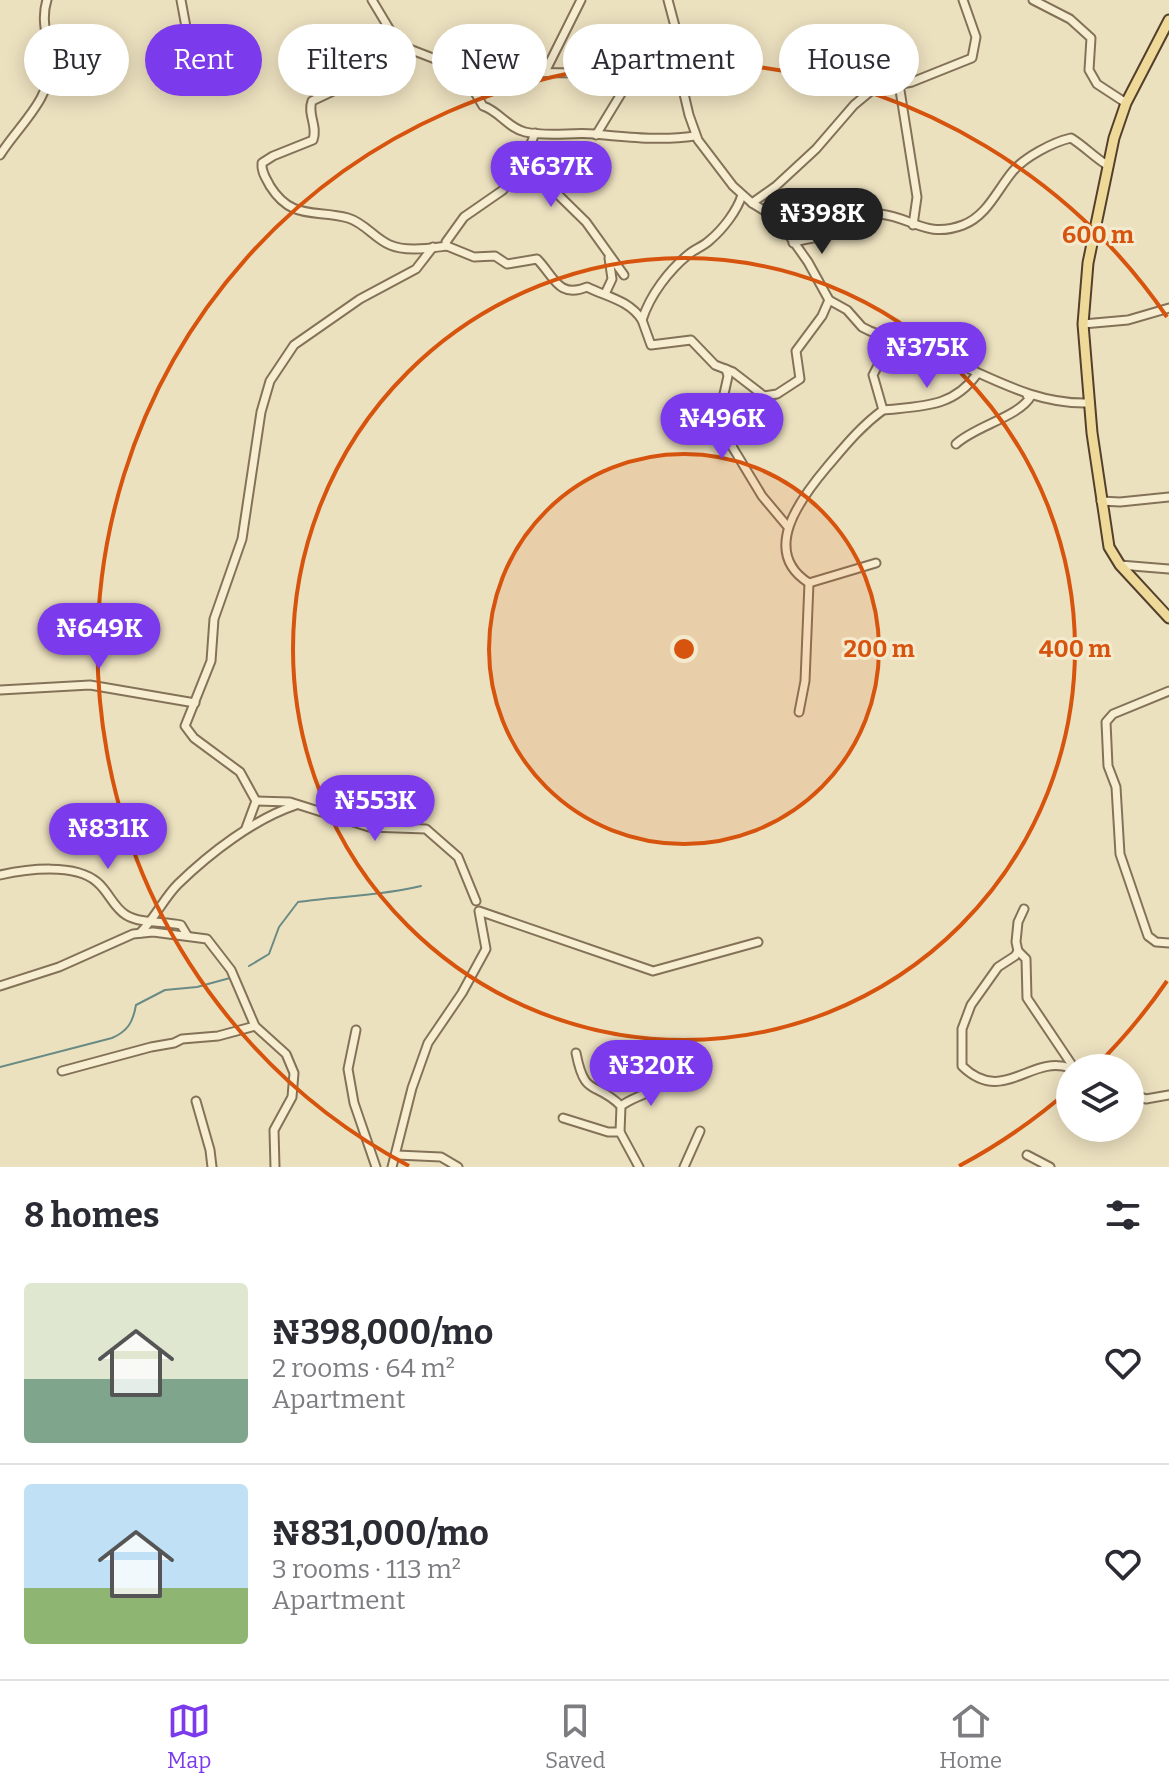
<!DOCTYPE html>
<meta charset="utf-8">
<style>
:root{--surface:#fff;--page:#f2f2f3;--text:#2b2b33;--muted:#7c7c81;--line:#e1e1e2;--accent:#7c3aed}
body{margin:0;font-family:Bitter,serif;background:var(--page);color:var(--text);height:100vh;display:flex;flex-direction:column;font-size:30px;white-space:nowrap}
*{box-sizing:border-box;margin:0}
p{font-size:26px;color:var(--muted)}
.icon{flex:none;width:44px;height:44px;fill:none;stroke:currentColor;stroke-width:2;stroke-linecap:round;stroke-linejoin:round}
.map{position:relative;height:1167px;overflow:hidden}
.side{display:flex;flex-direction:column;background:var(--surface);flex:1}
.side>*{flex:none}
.banner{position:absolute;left:24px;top:24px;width:1122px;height:72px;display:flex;gap:16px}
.controls{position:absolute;left:1056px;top:1054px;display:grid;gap:16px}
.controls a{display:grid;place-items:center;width:88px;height:88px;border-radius:50%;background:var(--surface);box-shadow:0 4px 20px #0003;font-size:40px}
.price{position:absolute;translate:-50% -68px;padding:0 18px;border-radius:28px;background:var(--accent);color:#fff;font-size:26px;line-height:52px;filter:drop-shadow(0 2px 4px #0008)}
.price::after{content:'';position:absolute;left:50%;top:48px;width:24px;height:18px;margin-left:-12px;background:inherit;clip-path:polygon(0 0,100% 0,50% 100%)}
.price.on{background:#222;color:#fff}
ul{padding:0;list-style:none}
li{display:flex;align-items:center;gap:24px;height:200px;padding:0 24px}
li+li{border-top:2px solid var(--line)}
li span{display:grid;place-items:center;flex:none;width:224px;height:160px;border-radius:8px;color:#555}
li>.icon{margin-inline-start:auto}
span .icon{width:96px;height:96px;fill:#fffc;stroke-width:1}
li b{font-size:34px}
h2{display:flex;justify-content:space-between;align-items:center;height:96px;padding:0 24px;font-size:34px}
.tag{padding:0 28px;border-radius:36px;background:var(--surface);box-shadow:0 4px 20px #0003;font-size:28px;line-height:72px}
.tag.on{background:var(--accent);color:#fff}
.tabs{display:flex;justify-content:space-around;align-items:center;height:112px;border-top:2px solid var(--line);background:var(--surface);font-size:22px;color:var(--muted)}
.tabs a{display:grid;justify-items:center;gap:4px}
.tabs .on{color:var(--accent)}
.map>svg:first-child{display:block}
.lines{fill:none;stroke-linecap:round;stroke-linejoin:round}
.stream{stroke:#6a8b85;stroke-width:2}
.minor-casing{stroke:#847258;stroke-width:11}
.major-casing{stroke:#52402d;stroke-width:13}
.minor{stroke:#f7eed2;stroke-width:7}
.major{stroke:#efd998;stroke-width:9}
.ring{fill:none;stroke:#d6540e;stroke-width:4}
.centre{fill:#d6540e;stroke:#f4ebcf;stroke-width:4}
.ring-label{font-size:24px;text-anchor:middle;font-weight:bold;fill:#d6540e;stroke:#f4ebcf;stroke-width:6;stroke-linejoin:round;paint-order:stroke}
</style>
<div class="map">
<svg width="1169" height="1167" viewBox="0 0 1169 1167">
<rect width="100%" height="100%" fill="#ece1bf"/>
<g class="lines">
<g class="stream">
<path d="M 249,966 L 269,954 L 279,927 L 298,902 C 339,896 381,896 421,886"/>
<path d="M 0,1067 L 112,1038 C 128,1031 133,1022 136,1005 L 165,990 L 197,987 L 230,978"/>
</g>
<defs>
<g id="minor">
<polyline points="181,0 186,27"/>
<polyline points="372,0 399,45 461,69 482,72 586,73 629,69 673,47"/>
<path d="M 668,0 L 676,30 L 673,47 L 689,115 L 698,140 L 733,186 L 752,203 L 773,216 L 784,228 L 808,262 L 829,300 L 847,310 L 862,327 L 870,331 C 896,341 922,349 947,359 C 994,379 1037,405 1090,403"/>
<polyline points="1033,0 1070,19 1091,38 1089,70 1097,84 1126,103"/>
<path d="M 399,45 L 399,49 L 379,62 L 367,75 L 312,101 C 307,114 318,126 313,140 L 273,156 L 262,163 C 261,172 266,178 270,186 C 292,221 315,209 348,218 C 365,223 375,239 390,245 C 406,252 430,248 447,246"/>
<path d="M 461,69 L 483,106 C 499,111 508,128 525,132 C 548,137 572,132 595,134 C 628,137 661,141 695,136"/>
<polyline points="545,72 581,0"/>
<polyline points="899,84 917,197 913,225"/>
<polyline points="535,133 527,154 534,171 586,222 624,275"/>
<polyline points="596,135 630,79 629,69"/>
<path d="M 527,154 L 503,190 L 464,217 L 446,242 L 447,246 L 474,257 L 495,256 L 507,264 L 537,259 C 554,276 558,299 587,287 C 607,297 629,300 642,320"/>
<path d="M 0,155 C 18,126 52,99 50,62 C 49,42 40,21 47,0"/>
<path d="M 742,195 C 737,211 723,229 710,240 C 704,246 695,249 689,254 C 669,270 650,295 642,320 L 651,345 L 691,340 L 715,365 L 733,372 L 764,396 L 777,394 L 800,379 L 796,351 L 822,316 L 829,300"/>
<polyline points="752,203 776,186 816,149 854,105 872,90 912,82 972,58 976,37 963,0"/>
<path d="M 793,243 C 803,239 812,239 823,236 C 842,231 858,212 880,214 C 912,217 926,239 963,225 C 987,216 997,190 1013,171 C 1025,157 1053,142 1071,138 C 1084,146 1094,157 1107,165"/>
<polyline points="605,294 612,279 609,258"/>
<polyline points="1083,324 1128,320 1169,308"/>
<polyline points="726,369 728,376 720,412 733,448 762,496 788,527"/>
<path d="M 883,410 C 921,406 953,408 977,374"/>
<path d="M 956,444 C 975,426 1019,417 1031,396 L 1027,395"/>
<polyline points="1101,501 1120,502 1169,497"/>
<path d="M 876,563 L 809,583 C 760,552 800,499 827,467 C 845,446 860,427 883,410 L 873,375 L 888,346 L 887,337"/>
<polyline points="1120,565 1169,569"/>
<polyline points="0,690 90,685 195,703"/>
<polyline points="1169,691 1113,714 1106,722 1108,766 1116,787 1120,854 1148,936 1156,942 1169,943"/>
<polyline points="799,712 805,681 809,583"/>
<polyline points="256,801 240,772 194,738 185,726 211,661 214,619 242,539 261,412 270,381 294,345 360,299 416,269 433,247"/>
<polyline points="256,801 290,802 369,827 426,829 458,857 476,901"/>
<polyline points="246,828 256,801"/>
<path d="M 0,875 C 27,869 75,863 97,882 C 109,892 113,907 126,915 C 141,924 164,921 181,925 L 187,935"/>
<polyline points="1024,909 1018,922 1016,942 1018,951 1026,959 1027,998 1074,1068"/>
<path d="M 140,933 C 155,918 164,898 178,884 C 210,853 254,819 296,805"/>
<path d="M 1018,951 L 1015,956 L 998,967 L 971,1005 L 962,1029 L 962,1066 C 1003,1106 1031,1054 1070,1068"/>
<polyline points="0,986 59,967 133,934 153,932 207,939 231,970 255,1026 286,1054 294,1073 292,1097 274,1130 275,1167"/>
<polyline points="356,1030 348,1069 354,1103 376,1167"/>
<path d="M 576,1053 C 585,1099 595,1080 621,1106"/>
<polyline points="62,1071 151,1047 174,1043 182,1039 218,1036 255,1026"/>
<polyline points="1130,1093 1146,1099 1169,1095"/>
<polyline points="196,1101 210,1150 212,1167"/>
<polyline points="563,1118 608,1132 620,1132"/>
<polyline points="397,1155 441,1157 458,1167"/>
<polyline points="1027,1155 1050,1167"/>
<polyline points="392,1167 412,1088 428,1043 462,993 486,949 479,911 653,971 758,942"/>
<path d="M 639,1167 L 620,1132 L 621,1106 C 629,1100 636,1098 644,1094 C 659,1085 669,1068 679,1054"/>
<polyline points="684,1167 700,1131"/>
</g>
<polyline id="major" points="1169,20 1126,103 1114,138 1088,263 1083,324 1092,433 1109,547 1120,565 1169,618"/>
</defs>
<use href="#minor" class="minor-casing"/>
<use href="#major" class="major-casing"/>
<use href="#minor" class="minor"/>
<use href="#major" class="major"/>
</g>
<circle cx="684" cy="649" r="195" fill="#d6540e" fill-opacity=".12"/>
<g class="ring">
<circle cx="684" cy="649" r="195"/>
<circle cx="684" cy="649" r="391"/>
<path d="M1167 981A586 586 0 0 1 1095 1067M1068 1091A586 586 0 0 1 959 1166M409 1166A586 586 0 1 1 1167 317"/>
</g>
<circle cx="684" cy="649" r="12" class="centre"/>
<g class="ring-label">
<text x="1098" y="243">600 m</text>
<text x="879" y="657">200 m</text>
<text x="1075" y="657">400 m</text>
</g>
</svg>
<div class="controls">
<a><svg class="icon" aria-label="layers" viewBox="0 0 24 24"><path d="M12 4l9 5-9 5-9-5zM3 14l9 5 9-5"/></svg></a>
</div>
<b class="price" style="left:551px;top:209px">₦637K</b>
<b class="price on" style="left:822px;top:256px">₦398K</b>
<b class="price" style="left:927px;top:390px">₦375K</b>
<b class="price" style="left:722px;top:461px">₦496K</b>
<b class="price" style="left:99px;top:671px">₦649K</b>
<b class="price" style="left:375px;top:843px">₦553K</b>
<b class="price" style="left:108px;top:871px">₦831K</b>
<b class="price" style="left:651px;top:1108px">₦320K</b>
<div class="banner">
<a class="tag">Buy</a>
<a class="tag on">Rent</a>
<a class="tag">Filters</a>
<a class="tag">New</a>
<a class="tag">Apartment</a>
<a class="tag">House</a>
</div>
</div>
<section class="side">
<h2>8 homes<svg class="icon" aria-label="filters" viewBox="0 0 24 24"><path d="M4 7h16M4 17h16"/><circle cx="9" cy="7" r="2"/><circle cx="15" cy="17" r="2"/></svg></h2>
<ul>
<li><span style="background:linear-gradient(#dfe7d0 60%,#7fa58c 0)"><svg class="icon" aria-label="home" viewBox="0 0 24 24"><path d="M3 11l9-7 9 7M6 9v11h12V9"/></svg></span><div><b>₦398,000/mo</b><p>2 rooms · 64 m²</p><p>Apartment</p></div><svg class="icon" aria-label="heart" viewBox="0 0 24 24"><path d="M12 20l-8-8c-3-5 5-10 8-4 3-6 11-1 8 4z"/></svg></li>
<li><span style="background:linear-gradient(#bfe0f5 65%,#8fb573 0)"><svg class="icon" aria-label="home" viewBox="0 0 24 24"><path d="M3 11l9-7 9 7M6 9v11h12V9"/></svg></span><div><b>₦831,000/mo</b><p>3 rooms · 113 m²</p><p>Apartment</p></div><svg class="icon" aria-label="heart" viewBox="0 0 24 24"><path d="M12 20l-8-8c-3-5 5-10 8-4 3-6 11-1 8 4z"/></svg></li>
</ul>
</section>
<nav class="tabs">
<a class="on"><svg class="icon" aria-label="map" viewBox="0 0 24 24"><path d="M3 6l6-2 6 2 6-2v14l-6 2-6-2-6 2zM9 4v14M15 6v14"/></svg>Map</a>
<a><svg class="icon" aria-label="saved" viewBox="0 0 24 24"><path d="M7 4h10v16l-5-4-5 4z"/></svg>Saved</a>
<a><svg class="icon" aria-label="home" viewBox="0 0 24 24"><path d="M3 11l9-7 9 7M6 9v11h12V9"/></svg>Home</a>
</nav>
